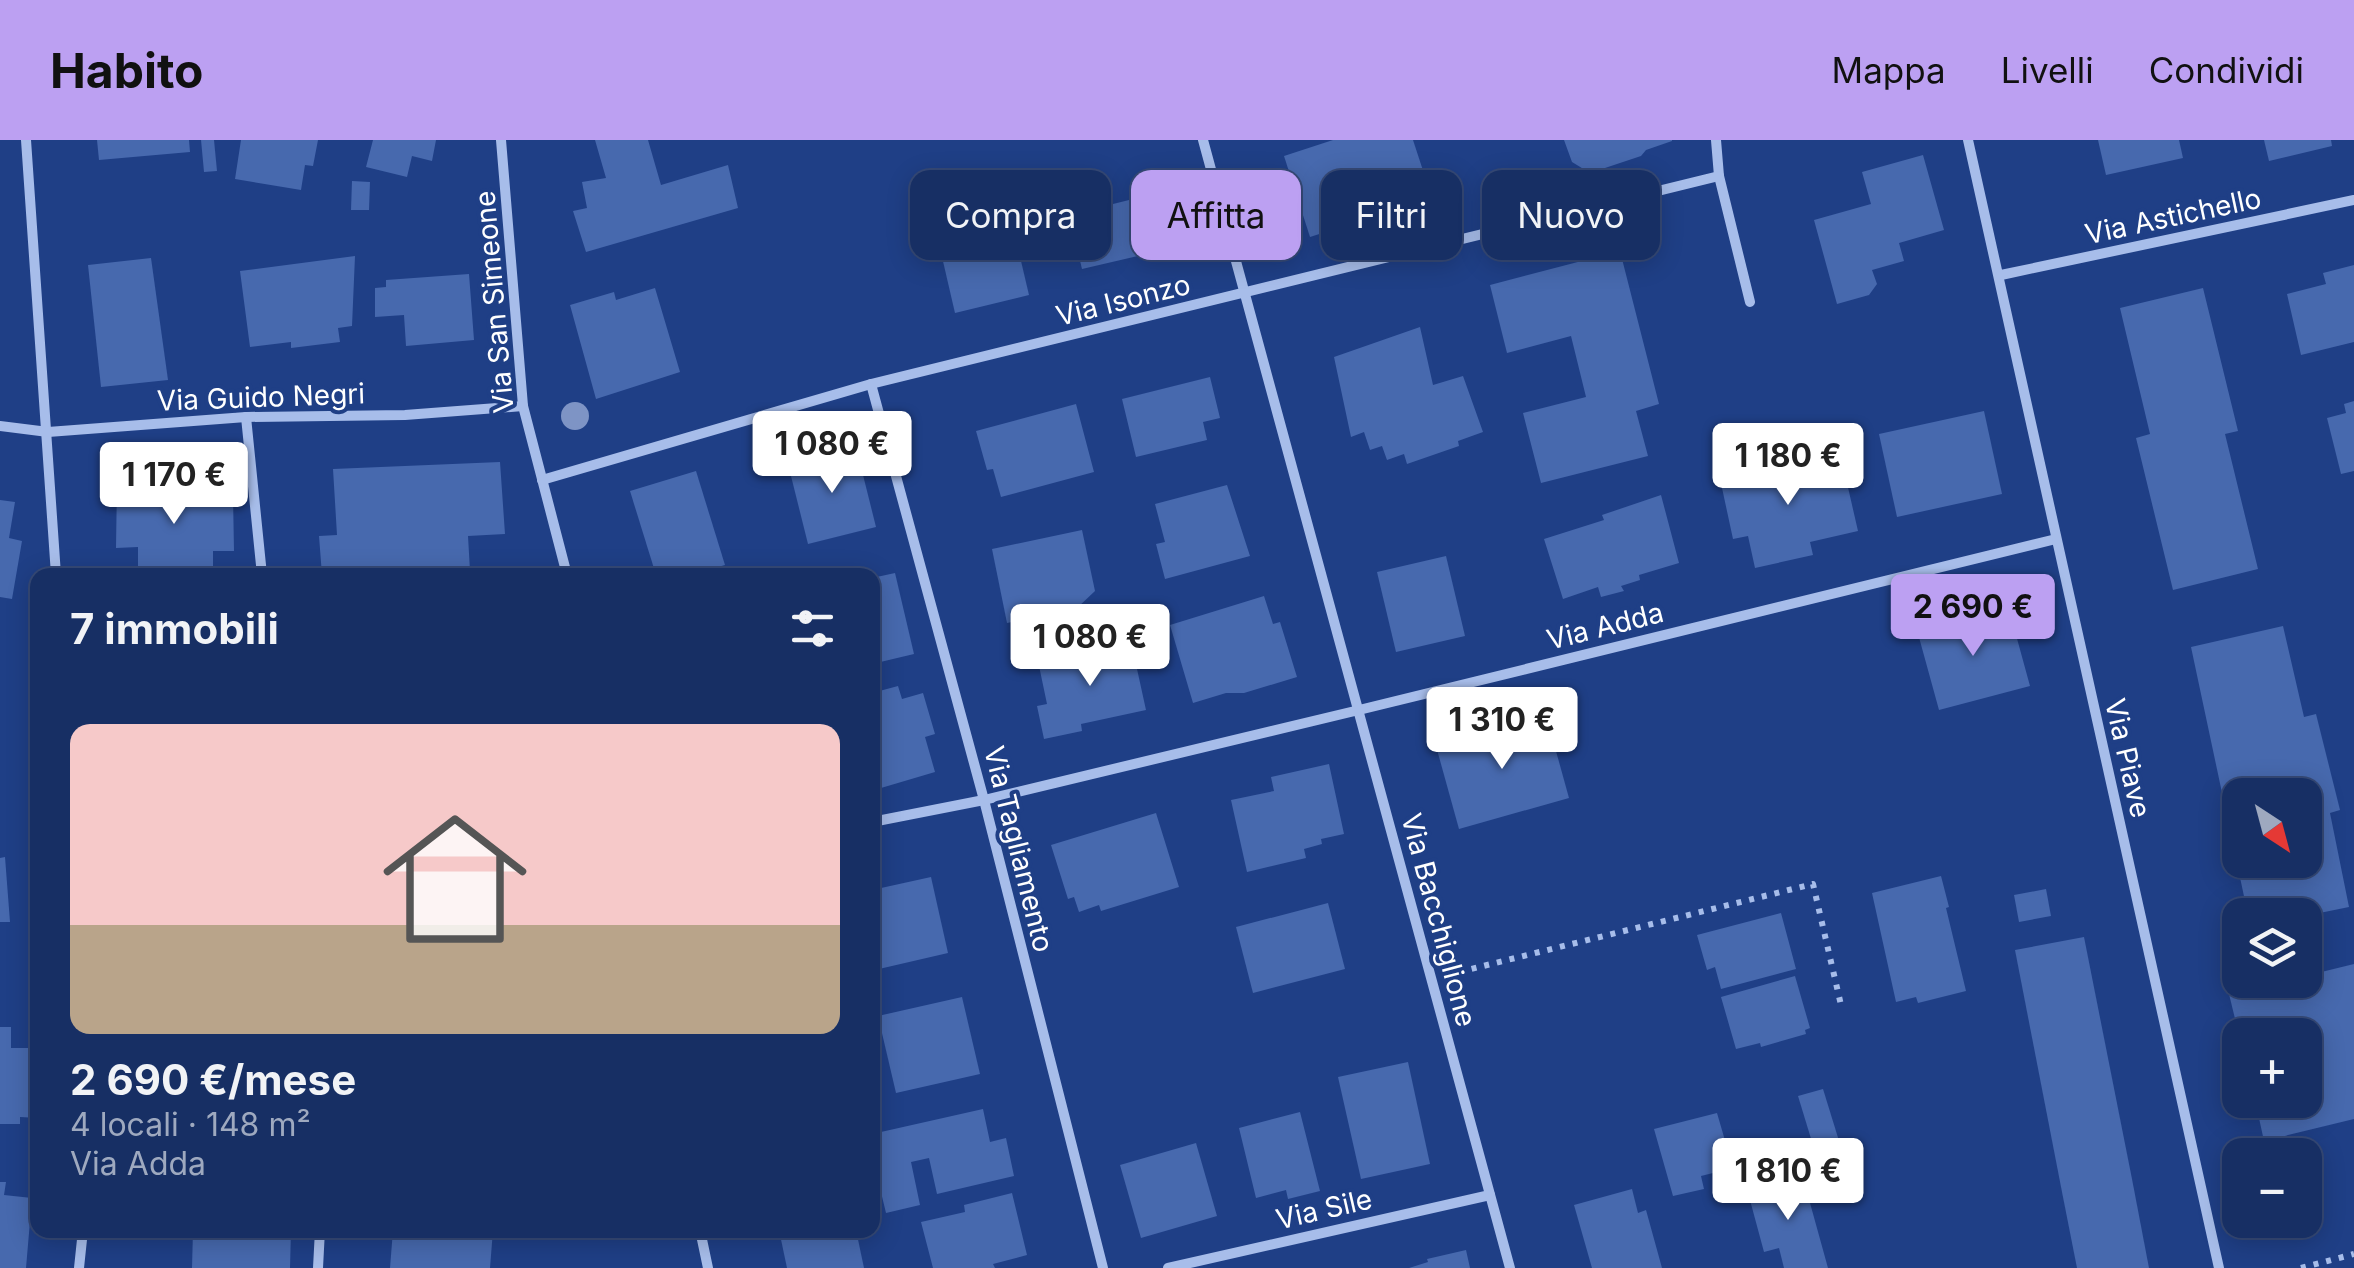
<!DOCTYPE html>
<html lang="it">
<meta charset="utf-8">
<style>
:root{--surface:#172f64;--page:#243b6d;--text:#f1f3f6;--muted:#9ea9bf;--line:#364a78;--accent:#bca0f2}
body{margin:0;font-family:Inter,sans-serif;background:var(--page);color:var(--text);height:100vh;display:flex;flex-direction:column;font-size:38px;white-space:nowrap}
*{box-sizing:border-box;margin:0}
p{font-size:32px;color:var(--muted)}
.icon{flex:none;width:55px;height:55px;fill:none;stroke:currentColor;stroke-width:2;stroke-linecap:round;stroke-linejoin:round}
.map{position:relative;flex:1;overflow:hidden}
.drawer{position:absolute;left:30px;top:428px;width:850px;height:670px;display:flex;flex-direction:column;background:var(--surface);border-radius:20px;box-shadow:0 5px 25px #0003,0 0 0 2px var(--line)}
.drawer>*{flex:none}
.hud{position:absolute;left:910px;top:30px;width:950px;height:90px;display:flex;gap:20px}
.needle{width:65px;rotate:144deg}
.fabs{position:absolute;left:2222px;top:638px;display:grid;gap:20px}
.fabs a{display:grid;place-items:center;width:100px;height:100px;border-radius:20px;background:var(--surface);box-shadow:0 5px 25px #0003,0 0 0 2px var(--line);font-size:50px}
.price{position:absolute;translate:-50% -85px;padding:0 22px;border-radius:10px;background:#fff;color:#222;font-size:32px;line-height:65px;filter:drop-shadow(0 2px 5px #0008)}
.price::after{content:'';position:absolute;left:50%;top:60px;width:30px;height:22px;margin-left:-15px;background:inherit;clip-path:polygon(0 0,100% 0,50% 100%)}
.price.active{background:var(--accent);color:#111}
ul{padding:0;list-style:none}
li{display:grid;align-content:center;gap:20px;height:530px;padding:0 40px}
li span{display:grid;place-items:center;height:310px;border-radius:20px;color:#555}
li>.icon{margin-inline-start:auto}
span .icon{width:180px;height:180px;fill:#fffc;stroke-width:1}
li b{font-size:42px}
h2{display:flex;justify-content:space-between;align-items:center;height:120px;padding:0 40px;font-size:42px}
.pill{padding:0 35px;border-radius:20px;background:var(--surface);box-shadow:0 5px 25px #0003,0 0 0 2px var(--line);font-size:35px;line-height:90px}
.pill.active{background:var(--accent);color:#111}
header{display:flex;align-items:center;gap:60px;box-sizing:border-box;height:140px;padding:0 50px;background:var(--accent);color:#111}
header strong{font-size:48px}
nav{display:flex;gap:55px;margin-inline-start:auto;font-size:35px}
.map>svg:first-child{display:block}
.building{fill:#4769ae;fill-rule:evenodd}
.lines{fill:none;stroke-linecap:round;stroke-linejoin:round}
.path{stroke:#a7bdea;stroke-width:6;stroke-dasharray:5 8;stroke-linecap:butt}
.street{stroke:#a7bdea;stroke-width:10}
.tree{fill:#7e94c5}
.labels{text-anchor:middle;dominant-baseline:central;stroke-width:8;stroke-linejoin:round;paint-order:stroke}
.street-label{font-size:28px;fill:#fff;stroke:#1f3f86}
</style>
<header>
<strong>Habito</strong>
<nav><a>Mappa</a><a>Livelli</a><a>Condividi</a></nav>
</header>
<div class="map">
<svg width="2354" height="1128" viewBox="0 0 2354 1128">
<rect width="100%" height="100%" fill="#1f3f86"/>
<g class="building">
<polygon points="97,0 189,0 190,12 99,20"/>
<polygon points="201,0 214,0 217,31 204,32"/>
<polygon points="241,0 318,0 313,26 305,25 301,50 235,39"/>
<polygon points="373,0 436,0 432,21 412,16 407,37 366,27"/>
<polygon points="595,0 648,0 661,45 728,25 738,68 586,112 573,71 587,68 582,42 606,38"/>
<polygon points="1333,0 1413,0 1432,58 1310,97 1284,16"/>
<polygon points="1564,0 1672,0 1672,1 1646,10 1641,16 1590,33 1572,22"/>
<polygon points="2098,0 2179,0 2183,18 2106,35"/>
<polygon points="2264,0 2331,0 2332,6 2269,21"/>
<polygon points="1923,15 1944,90 1899,103 1904,121 1872,130 1877,144 1869,155 1837,164 1814,80 1871,64 1862,32"/>
<polygon points="352,41 370,42 369,70 351,70"/>
<polygon points="1141,57 1155,112 1082,129 1069,75"/>
<polygon points="1013,87 1029,155 955,173 939,104"/>
<polygon points="1620,111 1659,264 1636,271 1648,316 1541,343 1523,273 1586,257 1571,196 1507,213 1490,145"/>
<polygon points="355,116 352,186 338,188 340,202 291,208 291,202 250,207 240,131"/>
<polygon points="151,118 168,240 101,247 88,125"/>
<polygon points="2354,125 2354,202 2301,215 2287,154 2326,144 2323,133"/>
<polygon points="469,134 474,200 406,206 404,175 375,177 375,148 386,147 386,140"/>
<polygon points="655,148 680,232 596,259 570,165 614,152 616,160"/>
<polygon points="2203,148 2238,291 2225,294 2258,429 2173,450 2136,298 2150,294 2120,168"/>
<polygon points="1420,187 1433,245 1463,236 1483,292 1458,301 1459,306 1407,324 1404,314 1387,320 1382,306 1370,310 1364,292 1351,297 1334,217"/>
<polygon points="1210,237 1220,278 1203,282 1207,300 1136,317 1122,259"/>
<polygon points="2354,261 2354,331 2341,334 2327,278 2346,273 2344,264"/>
<polygon points="1076,264 1094,332 1001,357 993,329 987,330 976,291"/>
<polygon points="1984,271 2002,354 1897,377 1879,294"/>
<polygon points="856,307 876,387 808,404 788,324"/>
<polygon points="1841,317 1858,391 1810,402 1813,415 1755,428 1748,396 1733,399 1719,334 1781,320 1784,330"/>
<polygon points="500,322 505,394 468,396 470,431 441,435 322,435 319,396 337,395 333,329"/>
<polygon points="696,331 725,425 690,435 656,435 630,351"/>
<polygon points="204,342 204,355 233,355 234,411 213,411 213,435 138,435 138,407 116,408 117,343"/>
<polygon points="1227,345 1250,416 1165,439 1156,404 1165,402 1155,364"/>
<polygon points="1661,355 1679,423 1639,435 1640,440 1621,446 1624,451 1601,457 1598,447 1563,459 1544,399 1604,380 1602,375"/>
<polygon points="0,360 15,362 9,398 22,401 12,459 0,457"/>
<polygon points="1082,390 1095,451 1076,469 1007,483 992,409"/>
<polygon points="1446,416 1465,496 1396,512 1377,432"/>
<polygon points="895,433 914,514 872,524 872,438"/>
<polygon points="1264,456 1273,484 1280,482 1297,537 1244,553 1226,553 1193,563 1170,485"/>
<polygon points="2010,473 2030,546 1939,570 1917,490 1976,474 1978,481"/>
<path d="M 2283,486 L 2304,577 L 2316,574 L 2340,670 L 2330,673 L 2349,767 L 2305,776 L 2248,775 L 2191,507 ZM 2240,655 L 2305,655 L 2305,720 L 2240,720 Z"/>
<polygon points="1130,497 1146,570 1081,584 1082,591 1044,599 1037,566 1047,564 1038,521 1069,514 1071,524 1101,518 1097,503"/>
<polygon points="898,546 902,559 923,553 935,594 925,597 935,632 881,648 878,639 872,641 872,553"/>
<polygon points="1546,575 1569,658 1459,689 1436,606"/>
<polygon points="1329,624 1344,694 1321,699 1322,704 1304,709 1306,718 1247,732 1231,660 1274,651 1271,637"/>
<polygon points="1156,673 1179,747 1101,771 1099,765 1079,772 1074,757 1068,759 1051,705"/>
<polygon points="5,717 10,782 0,782 0,718"/>
<polygon points="1941,736 1949,767 1946,768 1966,851 1918,863 1916,857 1896,862 1872,753"/>
<polygon points="931,737 948,813 879,829 872,802 872,750"/>
<polygon points="2046,749 2051,776 2019,782 2014,755"/>
<polygon points="1328,763 1345,829 1253,853 1236,787"/>
<polygon points="1781,773 1796,829 1721,849 1715,827 1707,830 1697,795"/>
<polygon points="2084,797 2132,1039 2149,1128 2077,1128 2062,1052 2015,810"/>
<polygon points="2354,824 2354,979 2264,1001 2255,960 2305,960 2305,895 2239,895 2229,854 2287,840 2305,840 2305,836"/>
<polygon points="1795,836 1810,888 1805,890 1806,894 1761,907 1760,903 1736,909 1721,857"/>
<polygon points="962,857 980,934 896,953 878,876"/>
<polygon points="0,887 11,887 11,908 38,908 38,978 20,977 20,984 0,984"/>
<polygon points="1408,922 1430,1024 1361,1039 1338,937"/>
<polygon points="1823,949 1848,1030 1823,1038 1798,956"/>
<polygon points="983,969 990,1002 1006,998 1014,1036 937,1054 929,1018 911,1022 920,1065 886,1073 872,1015 872,994"/>
<polygon points="1300,972 1320,1051 1288,1059 1286,1050 1256,1058 1239,988"/>
<polygon points="1717,973 1733,1028 1701,1036 1704,1049 1673,1056 1654,989"/>
<polygon points="1196,1003 1217,1076 1141,1098 1120,1025"/>
<polygon points="1802,1034 1828,1128 1784,1128 1779,1108 1764,1112 1747,1049"/>
<polygon points="0,1042 6,1042 4,1055 32,1058 26,1128 0,1128"/>
<polygon points="1632,1049 1638,1073 1646,1070 1662,1128 1592,1128 1574,1065"/>
<polygon points="1012,1053 1027,1115 993,1124 995,1128 933,1128 921,1082 965,1072 964,1065"/>
<polygon points="193,1090 291,1090 290,1128 192,1128"/>
<polygon points="393,1090 493,1090 490,1128 390,1128"/>
<polygon points="779,1090 856,1090 864,1128 787,1128"/>
<polygon points="1466,1110 1470,1128 1409,1128 1428,1122 1427,1119"/>
</g>
<g class="lines">
<g class="path">
<polyline points="1459,832 1813,744 1841,865"/>
<polyline points="2301,1128 2354,1114"/>
</g>
<g class="street">
<polyline points="26,0 56,435"/>
<polyline points="501,0 523,266 567,435"/>
<polyline points="1203,0 1510,1128"/>
<polyline points="1716,0 1719,36 1750,162"/>
<polyline points="1968,0 2219,1128"/>
<polyline points="2001,135 2354,60"/>
<polyline points="871,244 984,660 1103,1128"/>
<polyline points="246,277 262,435"/>
<polyline points="0,286 48,292 246,277 405,275 523,266"/>
<polyline points="542,340 871,244 1719,36"/>
<polyline points="872,682 984,660 1359,570 2056,399"/>
<polyline points="700,1090 708,1128"/>
<polyline points="79,1128 83,1090"/>
<polyline points="318,1128 320,1090"/>
<polyline points="1168,1128 1490,1055"/>
</g>
</g>
<circle class="tree" cx="575" cy="276" r="14"/>
<g class="labels">
<g class="street-label">
<text transform="translate(2173 76) rotate(-12)">Via Astichello</text>
<text transform="translate(1123 160) rotate(-14)">Via Isonzo</text>
<text transform="translate(494 162) rotate(-95)">Via San Simeone</text>
<text transform="translate(261 257) rotate(-2)">Via Guido Negri</text>
<text transform="translate(1605 486) rotate(-14)">Via Adda</text>
<text transform="translate(2128 618) rotate(77)">Via Piave</text>
<text transform="translate(1019 709) rotate(76)">Via Tagliamento</text>
<text transform="translate(1439 780) rotate(75)">Via Bacchiglione</text>
<text transform="translate(1324 1069) rotate(-13)">Via Sile</text>
</g>
</g>
</svg>
<div class="fabs">
<a><svg class="needle" viewBox="-14 -14 28 28"><path d="M0-13l5 13h-10z" fill="#e53935"/><path d="M0 13l5-13h-10z" fill="#9ea9bf"/></svg></a>
<a><svg class="icon" aria-label="layers" viewBox="0 0 24 24"><path d="M12 4l9 5-9 5-9-5zM3 14l9 5 9-5"/></svg></a>
<a>+</a>
<a>−</a>
</div>
<b class="price" style="left:832px;top:356px">1 080 €</b>
<b class="price" style="left:1788px;top:368px">1 180 €</b>
<b class="price" style="left:174px;top:387px">1 170 €</b>
<b class="price active" style="left:1973px;top:519px">2 690 €</b>
<b class="price" style="left:1090px;top:549px">1 080 €</b>
<b class="price" style="left:1502px;top:632px">1 310 €</b>
<b class="price" style="left:1788px;top:1083px">1 810 €</b>
<div class="hud">
<a class="pill">Compra</a>
<a class="pill active">Affitta</a>
<a class="pill">Filtri</a>
<a class="pill">Nuovo</a>
</div>
<section class="drawer">
<h2>7 immobili<svg class="icon" aria-label="filters" viewBox="0 0 24 24"><path d="M4 7h16M4 17h16"/><circle cx="9" cy="7" r="2"/><circle cx="15" cy="17" r="2"/></svg></h2>
<ul>
<li><span style="background:linear-gradient(#f6c9c9 65%,#b9a48a 0)"><svg class="icon" aria-label="home" viewBox="0 0 24 24"><path d="M3 11l9-7 9 7M6 9v11h12V9"/></svg></span><div><b>2 690 €/mese</b><p>4 locali · 148 m²</p><p>Via Adda</p></div></li>
</ul>
</section>
</div>
